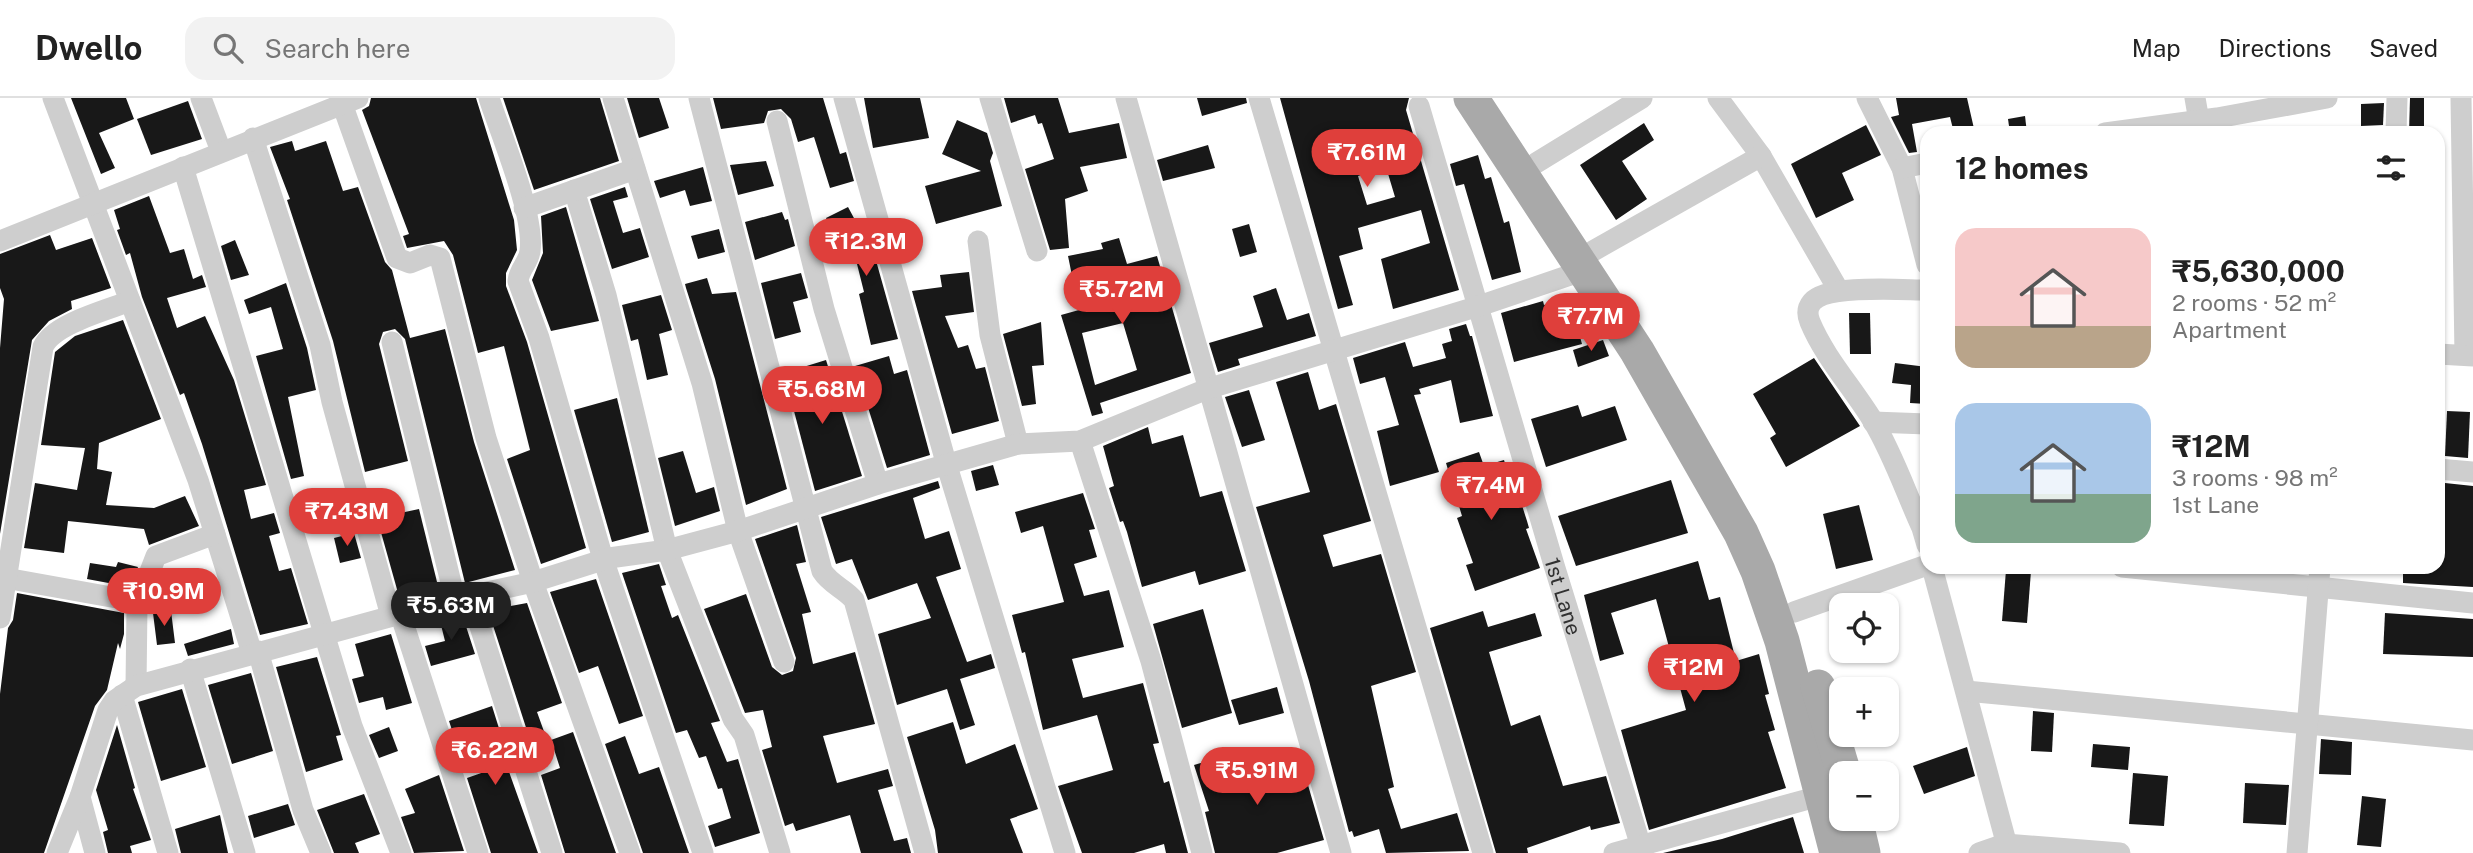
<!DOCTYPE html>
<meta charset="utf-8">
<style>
:root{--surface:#fff;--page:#f2f2f2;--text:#222;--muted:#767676;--line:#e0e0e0;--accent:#df3f3b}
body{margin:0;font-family:"Public Sans",sans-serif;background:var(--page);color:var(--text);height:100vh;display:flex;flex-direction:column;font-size:26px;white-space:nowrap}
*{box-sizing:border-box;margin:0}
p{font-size:23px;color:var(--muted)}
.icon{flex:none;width:38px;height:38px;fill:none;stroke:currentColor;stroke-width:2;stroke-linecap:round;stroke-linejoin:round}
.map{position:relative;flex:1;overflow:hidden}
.panel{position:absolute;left:1920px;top:28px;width:525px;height:448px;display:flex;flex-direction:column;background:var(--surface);border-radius:21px;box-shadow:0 2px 5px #0004}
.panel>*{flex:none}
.buttons{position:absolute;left:1829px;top:495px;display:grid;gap:14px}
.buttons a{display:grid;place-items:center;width:70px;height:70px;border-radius:14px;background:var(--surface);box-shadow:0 2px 5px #0004;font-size:35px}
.price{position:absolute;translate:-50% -60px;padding:0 16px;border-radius:24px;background:var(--accent);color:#fff;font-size:23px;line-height:46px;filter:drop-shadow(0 2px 4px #0008)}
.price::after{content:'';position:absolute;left:50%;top:42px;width:21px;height:16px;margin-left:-10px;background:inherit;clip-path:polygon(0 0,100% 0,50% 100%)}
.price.current{background:#222;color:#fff}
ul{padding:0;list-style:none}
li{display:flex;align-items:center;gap:21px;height:175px;padding:0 35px}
li span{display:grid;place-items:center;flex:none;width:196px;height:140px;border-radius:21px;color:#555}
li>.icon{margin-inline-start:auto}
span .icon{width:84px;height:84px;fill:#fffc;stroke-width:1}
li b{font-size:30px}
h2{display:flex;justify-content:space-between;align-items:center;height:84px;padding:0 35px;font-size:30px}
header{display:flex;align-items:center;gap:42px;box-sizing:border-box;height:98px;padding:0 35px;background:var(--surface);border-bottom:2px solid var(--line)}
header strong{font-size:33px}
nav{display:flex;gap:38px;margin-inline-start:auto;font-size:24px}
.search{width:490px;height:63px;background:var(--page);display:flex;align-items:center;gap:18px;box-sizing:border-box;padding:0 24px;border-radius:21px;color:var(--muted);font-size:26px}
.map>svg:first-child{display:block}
.building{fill:#181818;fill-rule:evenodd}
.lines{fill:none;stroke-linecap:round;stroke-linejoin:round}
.minor{stroke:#cecece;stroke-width:21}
.primary{stroke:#a9a9a9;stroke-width:35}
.labels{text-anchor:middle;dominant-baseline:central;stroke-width:7;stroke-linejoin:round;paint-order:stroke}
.street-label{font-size:21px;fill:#313131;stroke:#fff}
</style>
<header>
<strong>Dwello</strong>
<div class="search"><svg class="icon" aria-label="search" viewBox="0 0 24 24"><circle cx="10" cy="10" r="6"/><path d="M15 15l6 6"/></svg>Search here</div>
<nav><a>Map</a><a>Directions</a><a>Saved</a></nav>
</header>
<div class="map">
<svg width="2473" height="755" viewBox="0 0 2473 755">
<rect width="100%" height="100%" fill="#fff"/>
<g class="building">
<polygon points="71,0 126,0 134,21 99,35 115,70 101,76"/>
<polygon points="371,0 476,0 514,122 517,152 506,175 506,188 527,244 586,450 541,466 507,361 530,352 504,248 478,255 453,157 444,143 407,150 403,138 409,136 362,12 369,8"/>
<polygon points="503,0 600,0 619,63 534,92"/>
<polygon points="627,0 659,0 669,30 639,40"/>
<polygon points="713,0 823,0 840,56 846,54 854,83 830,90 814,39 798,44 791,21 781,11 768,13 764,25 721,31"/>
<polygon points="864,0 920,0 929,40 873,50"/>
<polygon points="1004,0 1058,0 1069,35 1119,25 1127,60 1080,69 1088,93 1065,101 1069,150 1050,152 1025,71 1054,61 1042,25 1038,26 1035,17 1011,25"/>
<polygon points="1197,0 1246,0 1247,5 1202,18"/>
<path d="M 1280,0 L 1409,0 L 1406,12 L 1459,192 L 1393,211 L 1381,161 L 1430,145 L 1421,112 L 1358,130 L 1363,151 L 1339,158 L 1353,207 L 1338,211 ZM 1386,69 L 1395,99 L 1367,107 L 1358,78 Z"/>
<polygon points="1896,0 1967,0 1975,35 1954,35 1950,19 1912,26 1917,54 1909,55 1891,19 1899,17"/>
<polygon points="2410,0 2424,0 2424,35 2409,35"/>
<polygon points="188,3 202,41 151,57 137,21"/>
<polygon points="2384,5 2383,27 2361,28 2361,6"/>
<polygon points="2025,18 2027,35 2010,35 2008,21"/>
<polygon points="957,22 987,35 993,55 990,63 1002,108 936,126 925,88 981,73 942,56"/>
<polygon points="1644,25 1654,42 1622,63 1647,101 1616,122 1580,67"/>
<polygon points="1866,27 1881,57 1842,75 1854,102 1816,120 1791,66"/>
<polygon points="292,43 295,53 326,43 343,93 358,89 385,164 392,172 410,240 445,231 474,344 515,472 465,485 405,241 395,231 383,234 379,246 408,363 365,374 333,243 287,102 290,101 270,49"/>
<polygon points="1208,47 1215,70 1163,83 1157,62"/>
<polygon points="1478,57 1485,81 1491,79 1504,125 1509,123 1521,174 1492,182 1464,86 1456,88 1450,66"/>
<polygon points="766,63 774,88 738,97 730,67"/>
<polygon points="703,69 712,103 690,108 685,92 660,100 654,83"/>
<polygon points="625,89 628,99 613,103 623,135 640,130 649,159 612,171 590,101"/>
<polygon points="149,98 170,155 184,151 193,181 202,177 206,189 167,200 177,230 205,218 234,282 266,387 244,392 251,421 274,415 280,435 269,438 279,473 291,470 308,526 260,537 202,346 184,295 180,297 142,199 130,155 126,157 117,132 120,131 114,112"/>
<polygon points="566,109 599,223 551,233 532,182 543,155 541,118"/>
<polygon points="848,109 875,159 898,241 871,247 859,196 864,194 851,142 840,148 826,120"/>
<polygon points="782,114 785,122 788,121 795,148 755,162 745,124"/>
<polygon points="1249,126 1257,154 1240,159 1232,131"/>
<polygon points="719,131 725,154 698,161 691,138"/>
<polygon points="50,137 56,152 92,140 111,190 71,203 72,211 49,223 32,242 0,436 0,250 4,201 0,190 0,156"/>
<path d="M 1119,140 L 1127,166 L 1157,158 L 1191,275 L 1100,305 L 1103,315 L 1092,318 L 1061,217 L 1079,212 L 1068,158 L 1103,151 L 1101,145 ZM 1123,225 L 1137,272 L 1095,287 L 1082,235 Z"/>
<polygon points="235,142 249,177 231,182 221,148"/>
<polygon points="969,174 974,214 945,218 958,250 968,247 976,271 985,269 999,323 952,336 912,193 942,189 940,177"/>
<polygon points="801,175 808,200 793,204 801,234 775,241 761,185"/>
<polygon points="707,180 712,196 736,194 787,391 746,407 715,281 686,190 685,186"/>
<polygon points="286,185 307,250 316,292 288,299 304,378 291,381 256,258 283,251 271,209 249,216 244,202"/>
<polygon points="1276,190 1287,222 1309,215 1316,238 1238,261 1240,267 1218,274 1209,245 1263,229 1253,198"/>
<polygon points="661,197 672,232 659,236 668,277 647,282 638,241 631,243 622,207"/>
<polygon points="1569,199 1582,246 1514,264 1501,215 1543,203 1544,207"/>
<polygon points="1849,215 1870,215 1871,256 1850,256"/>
<polygon points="123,222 161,321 99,345 97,371 112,374 106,407 154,410 185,398 199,428 149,447 144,431 68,423 64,455 24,450 35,385 77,392 85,350 41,347 55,254 75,238"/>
<polygon points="1041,224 1044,267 1032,268 1036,306 1022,308 1003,236"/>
<polygon points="1466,226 1470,238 1472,238 1493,318 1460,325 1451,282 1419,291 1421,296 1414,297 1439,374 1390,388 1377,333 1399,327 1385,279 1360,286 1353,260 1405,244 1413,269 1446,260 1442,246 1452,243 1449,231"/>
<polygon points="1603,242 1609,258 1578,269 1573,252"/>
<polygon points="889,258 894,276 907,272 930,357 887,370 855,268"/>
<polygon points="1814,260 1860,328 1786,369 1770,340 1776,336 1753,296"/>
<polygon points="826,262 862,378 815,393 784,275"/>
<polygon points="1895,265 1927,269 1927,306 1910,305 1911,287 1892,285"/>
<polygon points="1308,274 1319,312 1336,306 1371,423 1323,437 1333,469 1381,456 1416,574 1371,588 1394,689 1388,691 1401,731 1457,715 1469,753 1386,755 1379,731 1354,739 1352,733 1349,734 1309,583 1256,409 1310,394 1276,284"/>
<polygon points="1249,292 1265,342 1242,349 1225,299"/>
<polygon points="617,300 649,434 612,444 574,312"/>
<polygon points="1578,307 1582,319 1615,308 1627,342 1546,369 1531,321"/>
<polygon points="2447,313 2470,314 2468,360 2445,358"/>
<polygon points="1148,329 1152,346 1183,337 1200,399 1222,393 1246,473 1199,487 1195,473 1142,489 1127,434 1123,423 1120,424 1109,390 1114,388 1103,348"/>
<polygon points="683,353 696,395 714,389 720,413 675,428 658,360"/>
<polygon points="1479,354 1484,368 1504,362 1515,399 1519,398 1527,423 1529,430 1526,431 1540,470 1475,493 1466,467 1473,465 1457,420 1462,418 1446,365"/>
<polygon points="993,367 999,387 976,393 971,373"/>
<polygon points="1671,382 1688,435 1576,468 1558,418"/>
<polygon points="938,383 940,390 913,400 925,441 949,433 961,471 936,479 967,564 991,556 995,570 960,581 975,627 960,632 947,591 897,607 878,536 931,520 917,485 868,502 852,461 836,466 821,419"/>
<polygon points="2445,385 2473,388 2473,489 2403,485 2403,469 2440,469 2442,387"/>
<polygon points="1083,395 1095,431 1089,432 1097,459 1074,466 1084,498 1109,492 1124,549 1072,561 1083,600 1143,585 1159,645 1153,646 1164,685 1169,683 1188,755 1166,755 1164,746 1134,755 1082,755 1058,688 1113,672 1097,617 1043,632 1025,554 1022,555 1012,517 1064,504 1043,428 1021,435 1015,414"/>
<polygon points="1859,407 1873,462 1836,471 1823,416"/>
<polygon points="419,411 439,492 400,502 377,420"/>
<polygon points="797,427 806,464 796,466 811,514 802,516 813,566 855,554 875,626 823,638 837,685 888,671 893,688 878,692 894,743 907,740 911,755 861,755 850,717 796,733 793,725 785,728 762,652 772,649 763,612 745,615 704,511 746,496 772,569 782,577 793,573 796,560 755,441"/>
<polygon points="354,435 361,460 340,465 334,440"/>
<polygon points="1698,463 1709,502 1720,499 1736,563 1759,556 1769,596 1765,597 1775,632 1768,634 1786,690 1649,732 1621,632 1686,612 1656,501 1611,515 1624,556 1600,563 1584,497"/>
<polygon points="118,464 138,469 130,489 87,481 90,465 116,469"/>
<polygon points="659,466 666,487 661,488 672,520 678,517 720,623 711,625 727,664 738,661 760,735 715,749 708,728 731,720 722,690 718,691 706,658 699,660 687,632 676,635 622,475"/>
<polygon points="2006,472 2031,473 2027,525 2002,523"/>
<polygon points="596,481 643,618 619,626 598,568 579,575 550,494"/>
<polygon points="17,495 124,515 124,536 120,551 118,545 107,592 95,608 44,755 0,755 0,596 8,530 13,522"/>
<polygon points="527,505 562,605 537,614 546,639 531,645 488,512"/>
<polygon points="1203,511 1232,615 1182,630 1153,526"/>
<polygon points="171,513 175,545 157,547 153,515"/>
<polygon points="1483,513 1488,529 1535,515 1542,538 1489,554 1511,628 1540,617 1563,688 1606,678 1620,725 1591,732 1590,728 1527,750 1528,755 1496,755 1430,530"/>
<polygon points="452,515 454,522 463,519 475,556 431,568 425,548 445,543 439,519"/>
<polygon points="2385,515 2473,521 2473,559 2383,556"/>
<polygon points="231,531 234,546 188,558 184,546"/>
<polygon points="391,536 412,605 386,612 383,599 359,605 352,581 364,578 355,546"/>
<polygon points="317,559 341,637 336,638 343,662 306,674 276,569"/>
<polygon points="251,575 273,653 232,666 208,587"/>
<polygon points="1277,589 1284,615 1239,627 1231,602"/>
<polygon points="182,591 206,669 161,683 138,604"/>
<polygon points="492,608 507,656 503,657 538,755 491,755 467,680 487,673 473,635 455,641 449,623"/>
<polygon points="2033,613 2054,615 2052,654 2031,653"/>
<polygon points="953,624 966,666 1015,646 1038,711 1010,721 1023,755 938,755 935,732 907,639"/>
<polygon points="117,627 135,690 133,691 151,742 130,748 132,755 108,755 103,734 108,732 96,692"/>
<polygon points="389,629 398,653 379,660 369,637"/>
<polygon points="573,634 616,755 565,755 541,677 560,670 551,642"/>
<polygon points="625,638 639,676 659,669 689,755 643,755 605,646"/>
<polygon points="2321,641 2352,644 2351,677 2319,676"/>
<polygon points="2093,646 2130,649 2128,672 2091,669"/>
<polygon points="1967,649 1975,678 1924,696 1913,668"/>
<polygon points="1241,653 1250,678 1301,663 1324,742 1277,755 1215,755 1205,714 1209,713 1194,667"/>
<polygon points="2133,675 2168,678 2164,728 2129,726"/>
<polygon points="439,677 464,753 414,755 401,719 415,715 405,691"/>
<polygon points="2245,685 2289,687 2286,727 2243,725"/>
<polygon points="364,696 380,736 355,745 359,755 334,755 317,712"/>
<polygon points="2362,698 2386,701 2381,749 2357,747"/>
<polygon points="288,706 295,727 254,740 248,718"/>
<polygon points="220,717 228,755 181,755 175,731"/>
<polygon points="1793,719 1804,755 1663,755 1722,741"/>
</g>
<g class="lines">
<g class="minor">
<polyline points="53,0 198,382 252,555"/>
<polyline points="201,0 221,53"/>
<polyline points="340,0 397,160 410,165 430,157 440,160 486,340 533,484 630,755"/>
<path d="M 489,0 C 501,37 535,117 530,153 C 529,164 519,171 518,183 L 539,240 L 603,461 L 703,755"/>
<polyline points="613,0 702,285 738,433 784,564"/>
<path d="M 699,0 L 822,473 C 831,487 844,490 854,502 L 925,755"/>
<polyline points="844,0 947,368 1065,755"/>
<polyline points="990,0 1037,153"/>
<polyline points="1126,0 1341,755"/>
<polyline points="1259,0 1483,755"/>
<polyline points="1718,0 1761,58 1839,193"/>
<polyline points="1867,0 1902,70 1927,167"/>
<polyline points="2195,0 2199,23"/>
<polyline points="2461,0 2465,257"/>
<path id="s1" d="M 1419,8 L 1554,467 L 1643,755"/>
<polyline points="777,23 824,211 878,386"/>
<polyline points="2105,35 2217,20 2327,0"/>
<polyline points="2396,35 2397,0"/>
<polyline points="253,40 320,247 332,304 391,518"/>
<polyline points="1536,65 1642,0"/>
<polyline points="183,69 352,628 401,755"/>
<polyline points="1902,70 1927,65"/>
<polyline points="574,92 606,197 667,452 733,621 744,637 780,755"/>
<polyline points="524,110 635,71"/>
<polyline points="0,143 358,0"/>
<polyline points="978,143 990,237 1018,346"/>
<polyline points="1593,153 1761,58"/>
<path d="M 1927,192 C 1902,192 1827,186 1812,204 C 1807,210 1807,217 1810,224 C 1825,260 1853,290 1873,323 C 1893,356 1906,395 1922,430 L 1927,447"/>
<polyline points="392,244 455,501"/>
<polyline points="2438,256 2473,258"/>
<polyline points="1873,324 1927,326"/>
<polyline points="1080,343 1151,563 1202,755"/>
<polyline points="2438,371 2473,374"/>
<polyline points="1932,469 2009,755"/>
<polyline points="2122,469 2473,505"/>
<polyline points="0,479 128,502 137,507 136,588"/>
<polyline points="470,497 552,755"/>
<polyline points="137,507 156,458 215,436"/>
<polyline points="1794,514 1927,467"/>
<polyline points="400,515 478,755"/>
<path d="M 0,520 L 43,249 C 53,226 107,212 130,203"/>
<polyline points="258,553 303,712 321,755"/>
<polyline points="190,571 245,755"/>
<polyline points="1966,593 2473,642"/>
<polyline points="122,597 168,755"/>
<polyline points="80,699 95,755"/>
<polyline points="57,755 80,699 108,612 114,603 136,588 455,501 533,484 609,460 667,452 738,433 878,386 1018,346 1080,343 1207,291 1479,208 1585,172"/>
<polyline points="1614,755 1823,697"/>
<polyline points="1979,755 2005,746 2120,755"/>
<polyline points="2297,755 2320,469"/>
</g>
<g class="primary">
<polyline points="1471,0 1637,253 1741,435 1758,473 1782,543 1837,755"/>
<polyline points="1818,589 1844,676"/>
<polyline points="1855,721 1863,755"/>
</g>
</g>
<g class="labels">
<g class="street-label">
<text stroke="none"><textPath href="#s1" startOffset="511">1st Lane</textPath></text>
</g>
</g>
</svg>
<div class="buttons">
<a><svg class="icon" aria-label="locate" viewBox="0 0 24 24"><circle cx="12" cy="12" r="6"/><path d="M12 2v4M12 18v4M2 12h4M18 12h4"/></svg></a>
<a>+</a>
<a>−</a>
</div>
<b class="price" style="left:1367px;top:91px">₹7.61M</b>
<b class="price" style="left:866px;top:180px">₹12.3M</b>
<b class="price" style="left:1122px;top:228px">₹5.72M</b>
<b class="price" style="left:1591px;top:255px">₹7.7M</b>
<b class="price" style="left:822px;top:328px">₹5.68M</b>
<b class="price" style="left:1491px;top:424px">₹7.4M</b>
<b class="price" style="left:347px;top:450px">₹7.43M</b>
<b class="price" style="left:164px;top:530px">₹10.9M</b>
<b class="price current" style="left:451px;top:544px">₹5.63M</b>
<b class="price" style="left:1694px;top:606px">₹12M</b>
<b class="price" style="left:495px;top:689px">₹6.22M</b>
<b class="price" style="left:1257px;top:709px">₹5.91M</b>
<section class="panel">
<h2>12 homes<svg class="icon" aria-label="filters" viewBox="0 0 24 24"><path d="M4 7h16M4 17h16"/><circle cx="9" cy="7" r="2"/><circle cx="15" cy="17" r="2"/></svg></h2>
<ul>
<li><span style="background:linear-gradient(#f6c9c9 70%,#b9a48a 0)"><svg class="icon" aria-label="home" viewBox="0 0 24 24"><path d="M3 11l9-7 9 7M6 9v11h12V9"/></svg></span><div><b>₹5,630,000</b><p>2 rooms · 52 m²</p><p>Apartment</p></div></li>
<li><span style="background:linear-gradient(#a9c7e8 65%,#7fa58c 0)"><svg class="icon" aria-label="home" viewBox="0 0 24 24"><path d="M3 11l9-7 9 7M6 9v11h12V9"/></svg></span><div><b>₹12M</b><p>3 rooms · 98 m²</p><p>1st Lane</p></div></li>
</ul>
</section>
</div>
